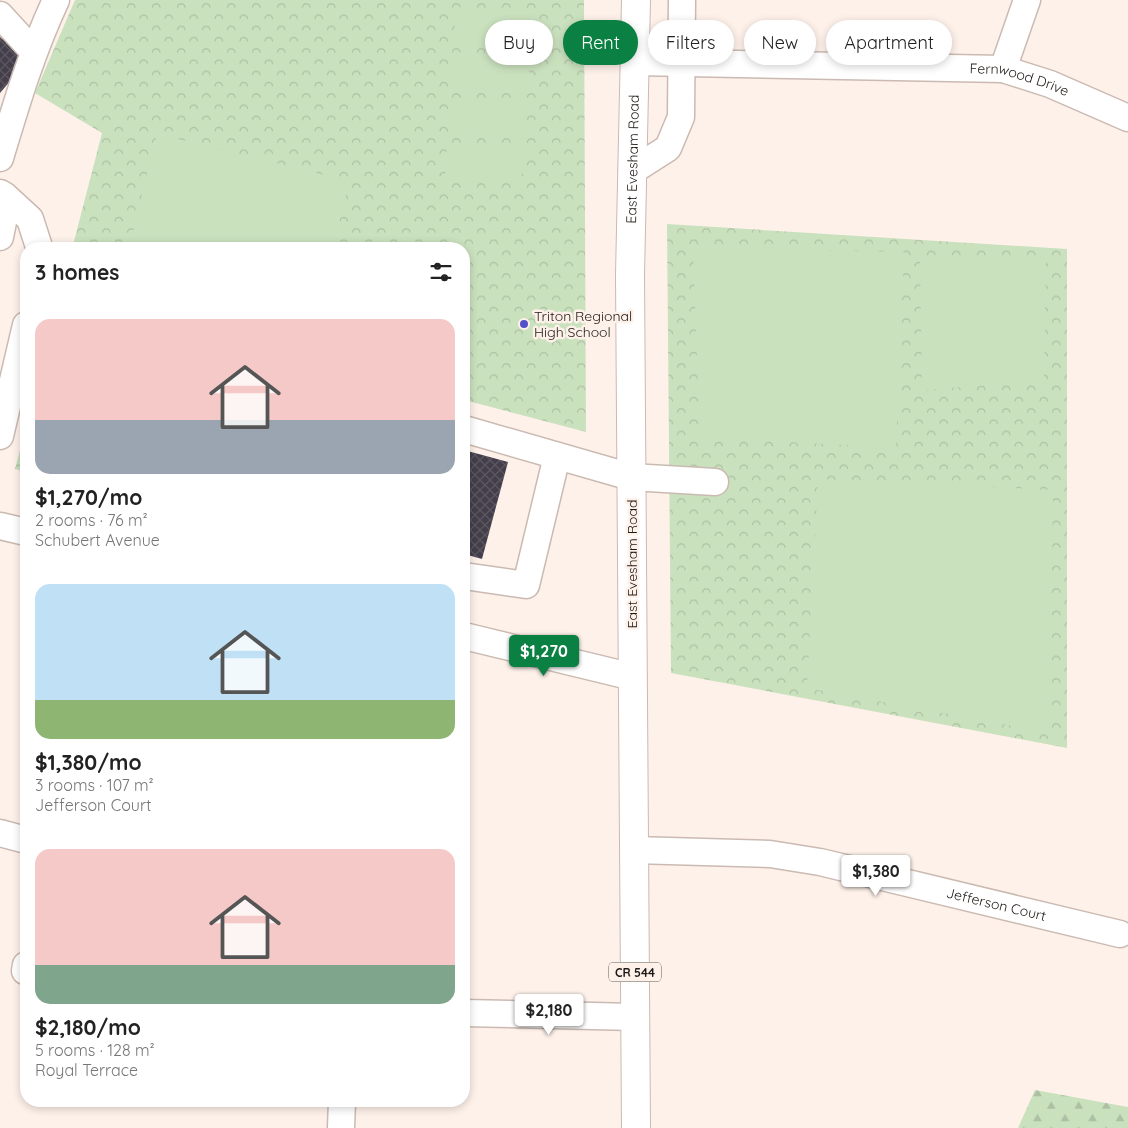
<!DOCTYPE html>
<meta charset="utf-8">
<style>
:root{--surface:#fff;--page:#f2f2f2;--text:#222;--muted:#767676;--accent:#0b8043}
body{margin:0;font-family:Quicksand,sans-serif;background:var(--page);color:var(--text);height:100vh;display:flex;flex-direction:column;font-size:19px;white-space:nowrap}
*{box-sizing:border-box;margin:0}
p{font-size:16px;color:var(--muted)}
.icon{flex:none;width:28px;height:28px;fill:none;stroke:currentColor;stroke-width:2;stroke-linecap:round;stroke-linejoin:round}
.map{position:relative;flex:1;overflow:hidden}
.drawer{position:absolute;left:20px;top:242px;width:450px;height:865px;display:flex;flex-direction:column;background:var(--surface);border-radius:20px;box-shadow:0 2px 8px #0003}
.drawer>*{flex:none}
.guide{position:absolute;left:485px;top:20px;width:475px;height:45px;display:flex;gap:10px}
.price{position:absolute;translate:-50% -42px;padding:0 11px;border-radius:5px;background:#fff;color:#222;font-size:16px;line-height:32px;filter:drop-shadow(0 1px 2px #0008)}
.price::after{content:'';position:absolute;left:50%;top:30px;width:15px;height:11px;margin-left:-8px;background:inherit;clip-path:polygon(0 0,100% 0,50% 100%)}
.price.current{background:var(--accent);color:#fff}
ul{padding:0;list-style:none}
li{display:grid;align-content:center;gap:10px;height:265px;padding:0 15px}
li span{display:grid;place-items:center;height:155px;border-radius:15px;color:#555}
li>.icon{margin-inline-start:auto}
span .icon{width:90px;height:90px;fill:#fffc;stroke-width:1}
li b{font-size:21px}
h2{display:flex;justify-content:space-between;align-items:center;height:60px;padding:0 15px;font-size:21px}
.chip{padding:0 18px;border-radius:22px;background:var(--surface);box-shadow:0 2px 8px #0003;font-size:18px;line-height:45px}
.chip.current{background:var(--accent);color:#fff}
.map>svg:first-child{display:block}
.forest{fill:url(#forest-firs)}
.park{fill:url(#park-crowns)}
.pitch{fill:#cae1be}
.building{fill:url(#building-cross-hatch)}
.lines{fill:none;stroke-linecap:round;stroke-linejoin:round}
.minor-casing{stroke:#cabab2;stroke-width:29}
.major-casing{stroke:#cabab2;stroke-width:30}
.minor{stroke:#fff;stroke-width:26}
.major{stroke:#fff;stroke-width:28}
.poi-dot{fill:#5251c8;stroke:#fef1ea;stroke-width:2}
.labels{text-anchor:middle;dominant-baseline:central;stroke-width:5;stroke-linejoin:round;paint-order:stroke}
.shield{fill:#fef1ea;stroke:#625a56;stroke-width:1}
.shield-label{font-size:12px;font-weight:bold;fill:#1f1916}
.street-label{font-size:14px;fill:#1f1916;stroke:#fef1ea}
.poi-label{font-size:14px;fill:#1f1916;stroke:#fef1ea;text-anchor:start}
</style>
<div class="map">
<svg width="1128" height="1128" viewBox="0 0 1128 1128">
<defs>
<pattern id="forest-firs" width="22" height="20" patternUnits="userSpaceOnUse" patternTransform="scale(1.25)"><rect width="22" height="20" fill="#cae1be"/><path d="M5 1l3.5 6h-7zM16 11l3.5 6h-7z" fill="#adc0a3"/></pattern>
<pattern id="park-crowns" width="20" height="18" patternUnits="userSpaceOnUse" patternTransform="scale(1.25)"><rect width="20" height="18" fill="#cae1be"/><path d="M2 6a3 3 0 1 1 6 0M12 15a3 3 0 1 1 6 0" fill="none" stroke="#adc0a3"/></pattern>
<pattern id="building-cross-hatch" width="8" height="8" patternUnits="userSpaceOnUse" patternTransform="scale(1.25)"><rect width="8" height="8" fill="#433e4a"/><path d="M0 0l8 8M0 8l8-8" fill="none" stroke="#5b5760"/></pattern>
</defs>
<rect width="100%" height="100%" fill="#fef1ea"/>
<polygon class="forest" points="1035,1090 1128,1107 1128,1128 1018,1128"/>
<g class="park">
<polygon points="75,0 584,0 586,432 464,400 464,249 72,249 102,133 35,93"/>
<polygon points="667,224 1067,249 1067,748 671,673"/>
<polygon points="26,427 26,472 15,469"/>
</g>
<g class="pitch">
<polygon points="456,7 533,12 531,47 454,42"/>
<polygon points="453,52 530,57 528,93 451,88"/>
<polygon points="450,98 527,103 525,138 448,133"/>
<polygon points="157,134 349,181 333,249 129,249"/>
<polygon points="447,143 524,148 521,184 445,179"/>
<polygon points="693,248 904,252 896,448 700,437"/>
<polygon points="920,258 1046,258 1044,381 922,390"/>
<polygon points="818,479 1053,490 1050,733 807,688"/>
</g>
<g class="building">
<polygon points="0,37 28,60 0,93"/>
<polygon points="464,450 508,462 482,559 464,554"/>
</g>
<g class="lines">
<defs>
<g id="minor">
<polyline points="0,15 34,52"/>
<path id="s1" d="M 635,62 L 1003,69 L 1050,84 L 1128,118"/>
<polyline points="1003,69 1027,0"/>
<path d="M 0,158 C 16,105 32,51 56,0"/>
<polyline points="632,171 668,148 681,117 682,0"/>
<polyline points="0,193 5,196 30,219 39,247 39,249"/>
<polyline points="0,221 3,222 0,237"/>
<polyline points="464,429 631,477 715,482"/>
<polyline points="0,436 26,325"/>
<polyline points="0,526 26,532"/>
<polyline points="464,576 526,585 557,456"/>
<polyline points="464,636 633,677"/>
<polyline points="0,833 26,840"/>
<path id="s2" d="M 634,850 L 770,854 L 820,862 L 1120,934"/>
<polyline points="25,971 26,965"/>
<polyline points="464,1013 635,1017"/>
<polyline points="341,1128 342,1101"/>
</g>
<g id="major">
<path id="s3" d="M 636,1128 L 630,275 L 636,0"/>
</g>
</defs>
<use href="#minor" class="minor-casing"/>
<use href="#major" class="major-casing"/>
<use href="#minor" class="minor"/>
<use href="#major" class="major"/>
</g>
<circle class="poi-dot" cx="524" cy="324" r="5"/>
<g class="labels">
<rect class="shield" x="609" y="962.5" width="52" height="19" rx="4"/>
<g class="shield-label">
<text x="635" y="972">CR 544</text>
</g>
<g class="street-label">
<text stroke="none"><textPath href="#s1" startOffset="386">Fernwood Drive</textPath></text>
<text stroke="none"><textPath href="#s3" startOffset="969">East Evesham Road</textPath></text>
<text transform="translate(632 564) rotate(-90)">East Evesham Road</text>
<text stroke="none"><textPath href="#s2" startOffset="368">Jefferson Court</textPath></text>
</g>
<g class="poi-label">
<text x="534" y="316">Triton Regional<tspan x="534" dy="16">High School</tspan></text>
</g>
</g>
</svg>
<b class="price current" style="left:544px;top:677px">$1,270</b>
<b class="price" style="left:876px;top:897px">$1,380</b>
<b class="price" style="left:549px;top:1036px">$2,180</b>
<div class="guide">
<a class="chip">Buy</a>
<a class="chip current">Rent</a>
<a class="chip">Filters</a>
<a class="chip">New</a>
<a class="chip">Apartment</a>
</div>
<section class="drawer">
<h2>3 homes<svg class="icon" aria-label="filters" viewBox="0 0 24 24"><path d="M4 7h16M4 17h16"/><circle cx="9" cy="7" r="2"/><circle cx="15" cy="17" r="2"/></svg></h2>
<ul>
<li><span style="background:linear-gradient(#f6c9c9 65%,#9aa5b1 0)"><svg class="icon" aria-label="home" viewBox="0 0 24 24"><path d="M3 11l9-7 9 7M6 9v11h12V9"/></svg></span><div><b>$1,270/mo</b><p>2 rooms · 76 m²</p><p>Schubert Avenue</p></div></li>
<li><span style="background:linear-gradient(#bfe0f5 75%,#8fb573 0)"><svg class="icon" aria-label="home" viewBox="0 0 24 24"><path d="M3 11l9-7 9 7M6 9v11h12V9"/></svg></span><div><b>$1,380/mo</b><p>3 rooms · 107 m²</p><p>Jefferson Court</p></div></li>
<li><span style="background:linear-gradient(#f6c9c9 75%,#7fa58c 0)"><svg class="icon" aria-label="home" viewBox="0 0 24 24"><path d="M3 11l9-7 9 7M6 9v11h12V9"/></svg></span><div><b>$2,180/mo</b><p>5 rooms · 128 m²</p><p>Royal Terrace</p></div></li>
</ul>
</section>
</div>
